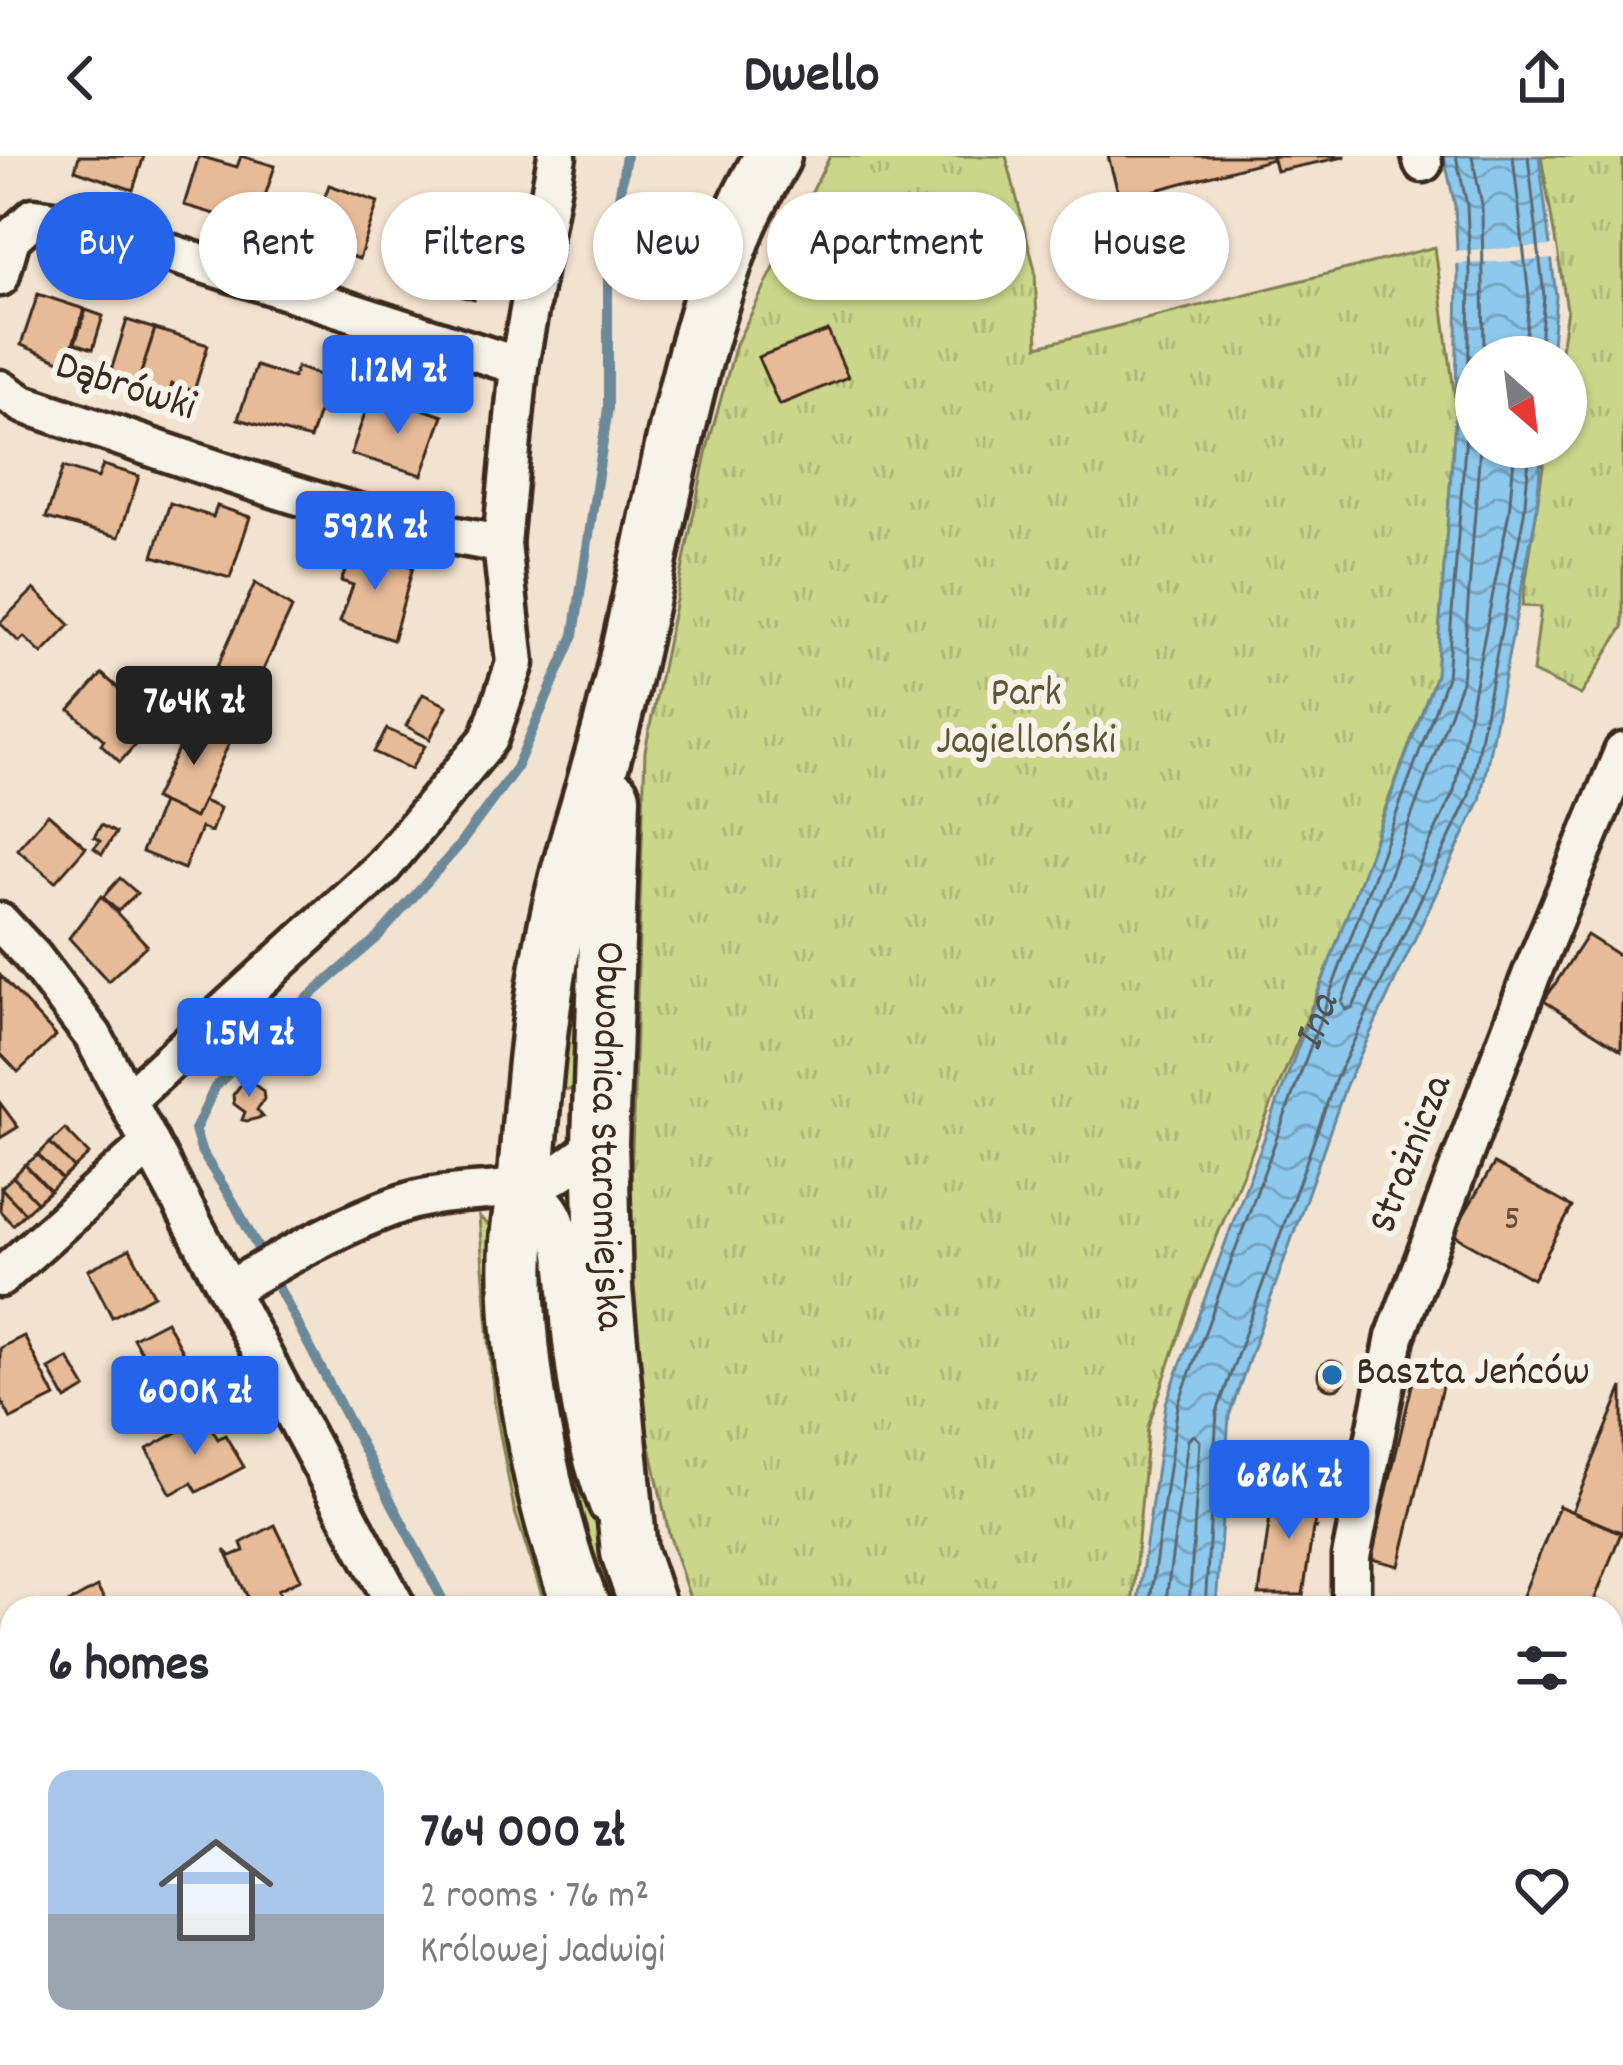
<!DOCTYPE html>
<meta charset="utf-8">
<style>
:root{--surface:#fff;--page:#f2f2f3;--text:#2b2b33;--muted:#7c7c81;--accent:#2563eb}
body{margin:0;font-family:Dekko,sans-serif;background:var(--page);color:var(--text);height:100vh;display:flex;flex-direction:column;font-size:45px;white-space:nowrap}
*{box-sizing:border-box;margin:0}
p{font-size:39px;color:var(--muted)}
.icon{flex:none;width:66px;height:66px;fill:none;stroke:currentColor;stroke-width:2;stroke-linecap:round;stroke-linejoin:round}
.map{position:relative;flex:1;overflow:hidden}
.drawer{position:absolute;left:0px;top:1440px;width:1623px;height:471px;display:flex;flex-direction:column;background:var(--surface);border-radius:36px 36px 0 0;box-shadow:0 3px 9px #0004}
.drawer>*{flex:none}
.guide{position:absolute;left:36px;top:36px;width:1551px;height:108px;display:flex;gap:24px}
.needle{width:78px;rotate:152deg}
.buttons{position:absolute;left:1455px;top:180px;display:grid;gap:24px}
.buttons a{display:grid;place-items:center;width:132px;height:132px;border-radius:50%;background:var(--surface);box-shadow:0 3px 9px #0004;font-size:60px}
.price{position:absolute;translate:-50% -102px;padding:0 27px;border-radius:12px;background:var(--accent);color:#fff;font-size:39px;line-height:78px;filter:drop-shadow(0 3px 6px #0008)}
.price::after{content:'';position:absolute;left:50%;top:72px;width:36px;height:27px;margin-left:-18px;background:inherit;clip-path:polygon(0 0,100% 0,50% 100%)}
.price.on{background:#222;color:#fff}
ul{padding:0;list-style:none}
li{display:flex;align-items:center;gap:36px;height:300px;padding:0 48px}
li span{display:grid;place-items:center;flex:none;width:336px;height:240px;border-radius:24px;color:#555}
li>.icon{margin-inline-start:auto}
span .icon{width:144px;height:144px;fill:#fffc;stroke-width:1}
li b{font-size:51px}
h2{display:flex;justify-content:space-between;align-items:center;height:144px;padding:0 48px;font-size:51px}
.pill{padding:0 42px;border-radius:54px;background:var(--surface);box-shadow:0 3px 9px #0004;font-size:42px;line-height:108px}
.pill.on{background:var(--accent);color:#fff}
header{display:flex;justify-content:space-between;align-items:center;height:156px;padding:0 48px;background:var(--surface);font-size:54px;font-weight:700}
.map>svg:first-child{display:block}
.green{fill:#cad68a;stroke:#828054;stroke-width:3}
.park{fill:url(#park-tufts);stroke:#828054;stroke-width:3}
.water{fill:url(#water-waves);stroke:#6c899a;stroke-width:3}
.pier{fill:#f2e2d0}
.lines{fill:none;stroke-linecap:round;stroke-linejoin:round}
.shore{stroke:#5c6971;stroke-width:3}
.stream{stroke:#6c899a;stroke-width:10}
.building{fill:#e8bb98;stroke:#3b2a1e;stroke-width:3}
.street-casing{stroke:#3b2a1e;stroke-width:45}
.secondary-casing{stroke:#3b2a1e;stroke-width:63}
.primary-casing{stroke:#3b2a1e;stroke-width:69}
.street{stroke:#f7f3e8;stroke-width:36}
.secondary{stroke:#f7f3e8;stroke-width:54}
.primary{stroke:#f7f3e8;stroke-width:60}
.poi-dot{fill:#1f6fb2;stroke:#f7f3e8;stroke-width:4.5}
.labels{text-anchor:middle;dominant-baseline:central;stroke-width:12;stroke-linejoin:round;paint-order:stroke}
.number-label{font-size:36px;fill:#664e3c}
.street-label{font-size:42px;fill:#3b2a1e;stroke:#f7f3e8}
.park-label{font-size:42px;fill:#5f5539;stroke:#f7f3e8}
.poi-label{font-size:42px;fill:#3b2a1e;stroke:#f7f3e8;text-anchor:start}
.water-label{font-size:45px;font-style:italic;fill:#505252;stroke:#f7f3e8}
</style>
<header><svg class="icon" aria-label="back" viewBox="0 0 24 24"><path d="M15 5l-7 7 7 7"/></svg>Dwello<svg class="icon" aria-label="share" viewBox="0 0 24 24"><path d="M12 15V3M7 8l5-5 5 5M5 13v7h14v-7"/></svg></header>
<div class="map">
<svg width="1623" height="1909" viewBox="0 0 1623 1909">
<defs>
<pattern id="park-tufts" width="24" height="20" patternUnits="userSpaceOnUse" patternTransform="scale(3)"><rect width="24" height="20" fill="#cad68a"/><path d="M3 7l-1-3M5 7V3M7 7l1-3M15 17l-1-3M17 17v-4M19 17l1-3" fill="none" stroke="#aeb877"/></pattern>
<pattern id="water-waves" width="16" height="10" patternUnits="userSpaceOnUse" patternTransform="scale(3)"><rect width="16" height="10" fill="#8dc8ed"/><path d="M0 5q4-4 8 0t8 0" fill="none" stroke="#74a3bf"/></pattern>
</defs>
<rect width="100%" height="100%" fill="#f2e2d0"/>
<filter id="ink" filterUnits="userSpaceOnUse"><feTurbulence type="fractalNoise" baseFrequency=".00833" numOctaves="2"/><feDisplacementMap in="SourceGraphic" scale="24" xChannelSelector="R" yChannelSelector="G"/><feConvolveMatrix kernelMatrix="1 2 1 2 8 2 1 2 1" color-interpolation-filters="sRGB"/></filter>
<g filter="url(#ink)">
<g class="green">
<polygon points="573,843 579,844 574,934 556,933"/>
<polygon points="479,1061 499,1077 571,1452 546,1452 514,1353 494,1246"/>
<path d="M 545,1091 L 631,1452 L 610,1452 C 572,1334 548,1215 545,1091 Z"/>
</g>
<g class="park">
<polygon points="830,0 1006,0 1035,114 1038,190 1435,91 1456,251 1436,519 1382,661 1351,755 1192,1141 1148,1271 1132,1452 693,1452 669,1378 626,1180 645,595 707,293 736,188"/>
<polygon points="1541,0 1623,0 1623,471 1581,539 1533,516 1541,451 1522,450 1546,291 1566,291 1566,201 1560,201 1567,153"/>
<polygon points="913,1899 1325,1899 1327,1909 906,1909"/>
</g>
<polygon class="water" points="1444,0 1539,0 1556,140 1551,201 1476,201 1476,291 1542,291 1536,359 1480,644 1346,929 1229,1260 1216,1452 1137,1452 1166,1247 1436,519 1456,251 1458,116 1455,50"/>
<polygon class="pier" points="1556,90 1558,103 1452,108 1451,95"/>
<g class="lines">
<g class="shore">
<polyline points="1472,0 1482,49 1484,201"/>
<polyline points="1513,0 1529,141 1524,201"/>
<polyline points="1528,0 1544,140 1539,201"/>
<polyline points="1480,291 1462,525 1342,846 1346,854 1353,851 1454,635 1509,356 1515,291"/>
<path id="s1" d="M 1149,1452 L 1178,1249 L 1447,521 L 1468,252 L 1470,117 L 1467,49 L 1456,0"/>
<polyline points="1165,1452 1188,1284 1194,1279 1200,1285 1189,1452"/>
<polyline points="1205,1452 1217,1256 1335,925 1469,640 1524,358 1530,291"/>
</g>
<polyline class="stream" points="447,1452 234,1047 201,995 195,974 215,931 289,858 377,782 457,692 516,612 574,479 608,252 608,107 626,0"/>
</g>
<g class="building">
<polygon points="79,0 144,0 133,34 75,14"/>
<polygon points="199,0 237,11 241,0 275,10 255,70 184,49"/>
<polygon points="1108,0 1272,0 1273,3 1145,37 1150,55 1131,59 1126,41 1120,43"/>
<polygon points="1272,0 1344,0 1344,1 1276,15"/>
<polygon points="329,29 378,46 359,103 309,85"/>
<polygon points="461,73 493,85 474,144 404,124 420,74 456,86"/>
<polygon points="38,138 84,153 67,208 21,189"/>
<polygon points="86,154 103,160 93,193 75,187"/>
<polygon points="127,164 155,173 137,230 109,221"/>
<polygon points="155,173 208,189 194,235 172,228 169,239 137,230"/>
<polygon points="828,175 848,221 779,249 758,201"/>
<polygon points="256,210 293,222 297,211 330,223 310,283 238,263"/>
<polygon points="368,248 404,259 408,248 443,260 422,319 351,298"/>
<polygon points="103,309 139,320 119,381 46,362 63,311 98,322"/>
<polygon points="170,347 213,361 217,350 250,361 230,422 153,400"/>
<polygon points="354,391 413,411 393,484 340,466 353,429 341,425"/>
<polygon points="255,427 292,452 232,581 194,561"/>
<polygon points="34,433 70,469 42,498 24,481 19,486 0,467"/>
<polygon points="102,518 156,565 120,606 101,588 104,584 70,554"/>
<polygon points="423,538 447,550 430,583 406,570"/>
<polygon points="194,561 232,581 195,662 154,643"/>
<polygon points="387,573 425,590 411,613 374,596"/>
<polygon points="203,645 220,652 211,676 201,672 184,713 142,696 162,647 195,662"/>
<polygon points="48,658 86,691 55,726 17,693"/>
<polygon points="101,669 116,677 102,698 94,692 100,685 94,681"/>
<polygon points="120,722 137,737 118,755 103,741"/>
<polygon points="101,740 147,789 108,825 69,782"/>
<polygon points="1587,779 1623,802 1621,894 1544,845"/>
<polygon points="0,819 56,880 18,916 0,897"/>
<polygon points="250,925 263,935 264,943 257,954 263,961 247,965 242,964 245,956 234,948 233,939 242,927"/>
<polygon points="0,947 18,971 0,982"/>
<polygon points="65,973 89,998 74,1012 50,987"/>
<polygon points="50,987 74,1012 62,1023 38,999"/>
<polygon points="38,999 62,1023 50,1035 25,1009"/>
<polygon points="1494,1008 1572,1051 1533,1123 1452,1078"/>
<polygon points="25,1009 50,1035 37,1046 13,1021"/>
<polygon points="13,1021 37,1046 25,1057 1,1032"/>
<polygon points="1,1032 25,1057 13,1069 0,1055"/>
<polygon points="130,1093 154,1139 112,1161 88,1114"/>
<polygon points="166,1165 198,1225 154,1248 131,1204 142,1198 133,1182"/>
<polygon points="24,1180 55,1241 11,1263 0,1242 0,1192"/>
<polygon points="68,1202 86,1232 66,1244 49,1213"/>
<circle cx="1332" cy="1219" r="14"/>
<polygon points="1416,1212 1445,1218 1399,1410 1371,1403"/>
<polygon points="1623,1231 1623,1377 1572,1356"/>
<polygon points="205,1261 218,1283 225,1279 244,1311 197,1336 192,1327 171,1338 147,1293"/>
<polygon points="1274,1331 1323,1338 1318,1341 1314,1370 1318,1372 1313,1372 1303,1439 1259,1439"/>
<polygon points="1559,1350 1621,1377 1591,1452 1518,1452"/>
<polygon points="275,1369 301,1423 278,1434 282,1441 253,1452 225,1394 231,1400 244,1395 241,1387"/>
<polygon points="97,1431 109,1452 59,1452"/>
<polygon points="1618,1639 1623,1640 1623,1711 1611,1706 1611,1684 1621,1656 1614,1654"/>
<polygon points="0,1662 12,1664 2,1741 0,1741"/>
<polygon points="1621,1811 1623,1812 1623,1871 1611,1867 1611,1840"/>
<rect x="0" y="1827" width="12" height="68"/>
<polygon points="200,1899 255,1899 259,1909 201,1909"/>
</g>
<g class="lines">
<defs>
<g id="street">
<polyline points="1421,0 1423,7"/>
<polyline points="0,121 11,82 34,61 80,68 519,210"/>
<path d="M 0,233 L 23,248 C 181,299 337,363 502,388"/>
<polyline points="0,766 32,800 93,880 397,1452"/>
<polyline points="127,944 382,712 489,583 515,507 502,388 519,210 557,0"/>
<path d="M 526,1030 C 537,1040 550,1049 556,1065 C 568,1098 568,1140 571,1176 C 577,1233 586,1294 608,1349"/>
<polyline points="0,1122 150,988"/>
<path d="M 230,1133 C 285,1101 346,1066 407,1046 C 452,1032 502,1040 545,1024 C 565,1016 583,999 600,987"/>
<polyline points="1351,1452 1351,1401 1395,1181 1532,817 1623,596"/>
<polyline points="1611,1545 1623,1518"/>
<polyline points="0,1585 12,1586"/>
<polyline points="1528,1909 1530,1899"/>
</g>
<g id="secondary">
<path id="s2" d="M 612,641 L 600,987 L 604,1133 L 629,1396 L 648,1452"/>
<path d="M 582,1452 C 541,1350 513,1195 518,1086 C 519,1065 524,1044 526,1022 C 532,944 538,865 553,787 C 567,710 595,635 614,559 C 655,397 676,230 736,73 C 746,48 760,24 773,0"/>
<polyline points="1611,1744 1623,1749"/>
</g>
<g id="primary">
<polyline points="716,1909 723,1899"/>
<polyline points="847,1909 851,1899"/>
</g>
</defs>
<use href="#street" class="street-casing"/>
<use href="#secondary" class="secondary-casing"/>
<use href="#primary" class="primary-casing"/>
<use href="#street" class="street"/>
<use href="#secondary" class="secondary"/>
<use href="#primary" class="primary"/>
</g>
</g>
<circle class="poi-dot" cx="1332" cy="1219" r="12"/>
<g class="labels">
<g class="number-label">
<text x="1512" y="1065">5</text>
</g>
<g class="street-label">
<text transform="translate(125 233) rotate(18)">Dąbrówki</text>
<text stroke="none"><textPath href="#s2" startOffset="339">Obwodnica Staromiejska</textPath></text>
<text transform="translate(1413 999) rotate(-69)">Strażnicza</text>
</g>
<g class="park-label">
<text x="1026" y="540">Park<tspan x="1026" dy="48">Jagielloński</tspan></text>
</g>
<g class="poi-label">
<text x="1356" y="1219">Baszta Jeńców</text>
</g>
<g class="water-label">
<text stroke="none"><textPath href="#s1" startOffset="612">Ina</textPath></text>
</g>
</g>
</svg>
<div class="buttons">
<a><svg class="needle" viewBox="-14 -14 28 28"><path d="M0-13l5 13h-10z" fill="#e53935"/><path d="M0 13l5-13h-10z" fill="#7c7c81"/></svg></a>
</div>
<b class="price" style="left:398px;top:281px">1.12M zł</b>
<b class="price" style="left:375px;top:437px">592K zł</b>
<b class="price on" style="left:194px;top:612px">764K zł</b>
<b class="price" style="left:249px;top:944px">1.5M zł</b>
<b class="price" style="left:195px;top:1302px">600K zł</b>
<b class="price" style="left:1289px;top:1386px">686K zł</b>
<div class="guide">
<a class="pill on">Buy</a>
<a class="pill">Rent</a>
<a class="pill">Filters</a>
<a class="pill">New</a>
<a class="pill">Apartment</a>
<a class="pill">House</a>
</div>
<section class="drawer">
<h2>6 homes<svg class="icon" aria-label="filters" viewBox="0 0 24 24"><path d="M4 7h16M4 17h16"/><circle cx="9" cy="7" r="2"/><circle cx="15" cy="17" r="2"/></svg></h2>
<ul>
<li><span style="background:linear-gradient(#a9c7e8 60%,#9aa5b1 0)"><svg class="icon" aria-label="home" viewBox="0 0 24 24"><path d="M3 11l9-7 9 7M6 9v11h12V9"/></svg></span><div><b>764 000 zł</b><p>2 rooms · 76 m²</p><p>Królowej Jadwigi</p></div><svg class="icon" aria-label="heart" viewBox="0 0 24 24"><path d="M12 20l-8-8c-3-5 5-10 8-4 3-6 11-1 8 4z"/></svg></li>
</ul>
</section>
</div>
